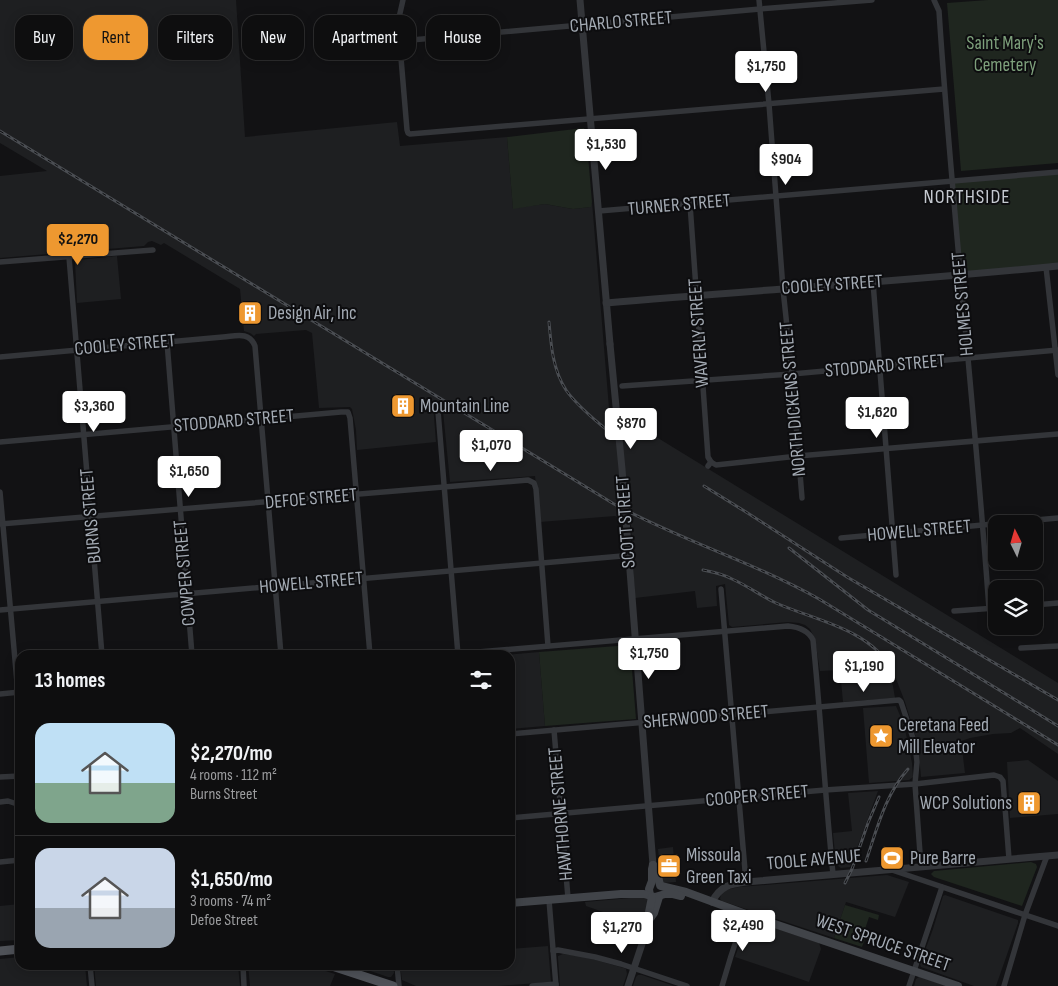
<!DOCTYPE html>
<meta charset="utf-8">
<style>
:root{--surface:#0e0e0f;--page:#171718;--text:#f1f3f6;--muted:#9b9c9e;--line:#2e2e2f;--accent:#ee9830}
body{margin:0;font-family:"Sofia Sans Condensed",sans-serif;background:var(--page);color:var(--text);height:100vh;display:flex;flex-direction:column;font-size:19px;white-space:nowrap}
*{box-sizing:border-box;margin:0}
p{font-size:16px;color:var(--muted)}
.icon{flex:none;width:28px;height:28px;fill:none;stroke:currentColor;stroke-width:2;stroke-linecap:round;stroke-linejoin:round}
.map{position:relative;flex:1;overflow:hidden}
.side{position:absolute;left:15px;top:650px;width:500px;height:320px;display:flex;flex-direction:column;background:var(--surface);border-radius:15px;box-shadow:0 2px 12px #0003,0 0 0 1px var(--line)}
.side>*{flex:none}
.banner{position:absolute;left:15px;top:15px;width:500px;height:45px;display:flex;gap:10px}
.needle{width:32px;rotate:355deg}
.tools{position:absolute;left:988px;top:515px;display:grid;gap:10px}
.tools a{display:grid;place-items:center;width:55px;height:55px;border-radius:10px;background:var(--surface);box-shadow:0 2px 12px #0003,0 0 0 1px var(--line);font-size:25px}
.price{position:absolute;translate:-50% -42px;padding:0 11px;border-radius:5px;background:#fff;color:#222;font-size:16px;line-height:32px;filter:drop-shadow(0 1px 2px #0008)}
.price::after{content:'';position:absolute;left:50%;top:30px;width:15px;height:11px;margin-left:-8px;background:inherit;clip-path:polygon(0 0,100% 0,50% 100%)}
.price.on{background:var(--accent);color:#111}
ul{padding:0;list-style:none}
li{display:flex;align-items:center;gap:15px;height:125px;padding:0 20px}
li+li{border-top:1px solid var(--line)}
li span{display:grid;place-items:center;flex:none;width:140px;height:100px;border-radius:15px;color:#555}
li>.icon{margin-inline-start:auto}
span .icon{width:60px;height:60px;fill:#fffc;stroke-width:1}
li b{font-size:21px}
h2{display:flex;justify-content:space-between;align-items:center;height:60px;padding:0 20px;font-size:21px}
.pill{padding:0 18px;border-radius:15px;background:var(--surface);box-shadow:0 2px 12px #0003,0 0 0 1px var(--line);font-size:18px;line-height:45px}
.pill.on{background:var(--accent);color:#111}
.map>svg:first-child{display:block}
.built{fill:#1e1f21}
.green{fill:#1f261f}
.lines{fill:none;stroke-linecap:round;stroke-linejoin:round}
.minor{stroke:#333539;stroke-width:5.5}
.tertiary{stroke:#333539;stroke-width:7}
.secondary{stroke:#414449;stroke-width:8}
.primary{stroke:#4f5258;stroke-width:9}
.rail-casing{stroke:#4a4d52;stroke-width:3}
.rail{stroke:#0d0d0f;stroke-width:1;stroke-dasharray:4;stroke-linecap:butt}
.tertiary-bridge{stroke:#333539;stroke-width:7}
.labels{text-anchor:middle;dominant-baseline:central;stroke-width:4;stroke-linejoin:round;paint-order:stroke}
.street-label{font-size:19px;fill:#a4abb4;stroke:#0d0d0f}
.park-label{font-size:19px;fill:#7d9f7b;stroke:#0d0d0f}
.poi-label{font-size:19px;fill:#a4abb4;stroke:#0d0d0f;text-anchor:start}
.neighbourhood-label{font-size:20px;letter-spacing:1px;fill:#c5c9d0;stroke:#0d0d0f}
</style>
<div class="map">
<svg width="1058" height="986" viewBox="0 0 1058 986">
<rect width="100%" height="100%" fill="#121214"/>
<g class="built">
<polygon points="0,0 236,0 245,137 397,122 400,146 507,137 513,208 545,204 573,209 590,207 592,202 609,408 1058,683 1058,754 1020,728 1011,733 993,734 970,738 961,741 965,773 921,777 918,744 905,702 888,658 882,653 876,650 884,660 888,671 893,686 895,698 843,702 840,670 820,671 815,639 810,629 805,625 799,623 788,622 732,627 729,625 725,584 716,586 717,606 697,608 695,591 635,598 631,525 615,516 540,522 535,476 450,482 443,411 444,411 433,404 436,442 357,450 356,430 352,409 350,407 319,408 312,333 306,330 256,334 254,336 250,333 244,331 240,289 164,243 161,245 152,241 148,242 144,246 0,258 0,176 47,171 0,143"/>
<polygon points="117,256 121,299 77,303 75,261 77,260"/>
<polygon points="539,652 545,726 510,729 510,655 506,655"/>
<polygon points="896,706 904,725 909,748 912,763 913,777 909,780 869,783 863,708"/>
<polygon points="1028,760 1058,781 1058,814 1010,818 1007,762"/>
<polygon points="878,791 850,867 841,868 838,866 836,863 833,833 852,831 848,793"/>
<polygon points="673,847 676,882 663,883 661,881 658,849"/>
<polygon points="887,875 909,882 895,917 846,902 834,938 722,901 720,899 721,893 726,890 739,887"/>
<polygon points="945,895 1015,919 1018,920 1018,923 996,986 974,986 921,967 920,964 933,929 943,896"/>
<polygon points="641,897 647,898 649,904 643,926 586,906 585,902"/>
<polygon points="20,904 20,940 0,941 0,906"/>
<polygon points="750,920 819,943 821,949 809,982 735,957 747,923"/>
<polygon points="548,946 551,982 498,986 416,986 402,980 400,965 510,965 510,949"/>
<polygon points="563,954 579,956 596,960 624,968 626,969 627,974 623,986 560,986 558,958 558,956"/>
<polygon points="20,957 20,965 85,965 87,986 0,986 0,959"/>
<polygon points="94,965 238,965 240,986 96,986"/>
<polygon points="248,965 307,965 335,974 330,986 250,986"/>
<polygon points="353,965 393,965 394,973 391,977 388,977"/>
<polygon points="638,975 642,975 674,986 633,986 636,977"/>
<polygon points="919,977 921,977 947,986 914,986 916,979"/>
</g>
<g class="green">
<polygon points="988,0 1058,0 1058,163 961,171 947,3"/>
<polygon points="584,128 586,132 592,202 591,207 573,209 545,204 513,209 507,137"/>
<polygon points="1058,172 1058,266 961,275 952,181"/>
<polygon points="630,645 636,719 545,726 539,652"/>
<polygon points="1031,862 1036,864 1037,867 1022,906 934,877 931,874 934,871"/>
<polygon points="845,905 879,915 878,920 869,917 862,938 865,939 862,947 834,938"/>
</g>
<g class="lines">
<g class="minor">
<polyline points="403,0 398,22 407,130 408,133 410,134 944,89"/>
<polyline points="759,0 769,104 783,289 792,374 802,498"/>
<path d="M 934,0 L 939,11 C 952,211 975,410 989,609"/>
<polyline points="400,41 760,9 872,0"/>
<polyline points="690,204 708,457 711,462"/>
<polyline points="599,211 1058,172"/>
<polyline points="69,257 102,655"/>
<polyline points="0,262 153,250"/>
<polyline points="1046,267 1058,375"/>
<polyline points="873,282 896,575"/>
<polyline points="167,342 192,655"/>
<path d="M 0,357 L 223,337 C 236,336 249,331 255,346 L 281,655"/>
<polyline points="622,386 792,374 1058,350"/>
<polyline points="438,411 458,655"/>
<polyline points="0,442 341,412 348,412 350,418 370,655"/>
<polyline points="708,466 711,462 716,465 798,456 1058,434"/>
<polyline points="0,492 20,716"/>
<polyline points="0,524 528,480 534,483 536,489 548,646"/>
<polyline points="841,538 1058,518"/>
<polyline points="721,589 746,882"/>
<polyline points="1034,605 1058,603"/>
<polyline points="0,610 622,556"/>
<polyline points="954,611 996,608"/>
<polyline points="1021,648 1058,646"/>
<path d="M 442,655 L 788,626 C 799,627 808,630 813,640 C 821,718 825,796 833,874"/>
<polyline points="0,694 20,692"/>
<polyline points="554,730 568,898"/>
<polyline points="510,734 899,700 901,702 915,744 917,762 915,784 921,867"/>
<polyline points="0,777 20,776"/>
<polyline points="0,802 8,801 20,805"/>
<polyline points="510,818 825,790 915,784 994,775 1000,777 1003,781 1009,859"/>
<polyline points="0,862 20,860"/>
<polyline points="892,870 1058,926"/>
<polyline points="549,900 556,986"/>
<polyline points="553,951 558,950 595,957 621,964 687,986"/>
<polyline points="90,965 92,986"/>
<polyline points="243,965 244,986"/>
<polyline points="397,965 399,986"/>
<polyline points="532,986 556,984"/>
<polyline points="722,986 731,956 745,914"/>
<polyline points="909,986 942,887"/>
<polyline points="1004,986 1025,915 1047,856"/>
</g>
<g class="tertiary">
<polyline points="580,0 610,344"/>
<path d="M 606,303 C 757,290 908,281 1058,266"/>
<polyline points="629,558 653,865"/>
<path d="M 712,902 C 720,886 730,884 746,882 L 1058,855"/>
<polyline points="628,986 651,917"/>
</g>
<g class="secondary">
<polyline points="653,865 657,872 660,885"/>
<polyline points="661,886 686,892 754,917 958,986"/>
<polyline points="650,896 649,889 652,881 652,869 653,865"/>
<polyline points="510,903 621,894 644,894 655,897 665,894 673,894 681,896"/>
<polyline points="651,917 654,913 659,897"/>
<polyline points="651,917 649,912 652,897"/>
</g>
<g class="primary">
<polyline points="0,951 20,949"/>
<polyline points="329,965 393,986"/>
</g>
<defs>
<g id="rail">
<path d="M 0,131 L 614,504 C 680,540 753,562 819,599 L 1058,745"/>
<path d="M 549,322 C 551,346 553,370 566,390 C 577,406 594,419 608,431"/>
<polyline points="704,486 746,512 847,577 1058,700"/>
<polyline points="789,548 868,610 1058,726"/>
<path d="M 703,570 C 713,572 723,574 732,579 C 748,586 761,596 776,603 C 814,620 869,629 891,668"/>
<path d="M 866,861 C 877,829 885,795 908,769"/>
<polyline points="845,883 852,869 868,823 879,797"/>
</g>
</defs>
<use href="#rail" class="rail-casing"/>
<use href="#rail" class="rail"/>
<polyline class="tertiary-bridge" points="610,344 622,469 629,558"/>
</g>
<defs>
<symbol id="building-square" viewBox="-11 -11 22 22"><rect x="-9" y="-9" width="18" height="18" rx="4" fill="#ee9830" stroke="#0d0d0f"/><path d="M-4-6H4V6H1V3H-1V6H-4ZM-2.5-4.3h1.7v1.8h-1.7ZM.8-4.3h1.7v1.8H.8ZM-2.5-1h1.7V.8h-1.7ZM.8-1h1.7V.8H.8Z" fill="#fff"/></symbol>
<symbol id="sight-square" viewBox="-11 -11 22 22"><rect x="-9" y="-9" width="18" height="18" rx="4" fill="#ee9830" stroke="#0d0d0f"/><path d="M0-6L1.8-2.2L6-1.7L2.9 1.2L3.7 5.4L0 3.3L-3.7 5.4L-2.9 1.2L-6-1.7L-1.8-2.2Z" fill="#fff"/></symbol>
<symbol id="stadium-square" viewBox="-11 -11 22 22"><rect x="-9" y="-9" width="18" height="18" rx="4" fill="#ee9830" stroke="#0d0d0f"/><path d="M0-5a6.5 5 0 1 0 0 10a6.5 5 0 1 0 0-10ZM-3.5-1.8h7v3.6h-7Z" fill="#fff"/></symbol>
<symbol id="office-square" viewBox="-11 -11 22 22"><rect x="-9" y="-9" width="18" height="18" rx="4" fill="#ee9830" stroke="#0d0d0f"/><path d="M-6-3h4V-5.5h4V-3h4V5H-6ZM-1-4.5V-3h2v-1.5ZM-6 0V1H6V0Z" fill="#fff"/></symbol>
</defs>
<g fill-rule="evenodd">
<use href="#building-square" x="236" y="299" width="28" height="28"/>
<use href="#building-square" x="389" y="392" width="28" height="28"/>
<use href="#sight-square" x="867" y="722" width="28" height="28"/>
<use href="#building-square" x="1015" y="789" width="28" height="28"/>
<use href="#stadium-square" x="878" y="844" width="28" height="28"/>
<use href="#office-square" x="655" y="852" width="28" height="28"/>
</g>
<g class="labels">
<g class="street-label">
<text transform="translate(621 22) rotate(-5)">CHARLO STREET</text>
<text transform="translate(679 205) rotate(-5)">TURNER STREET</text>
<text transform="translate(832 285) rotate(-4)">COOLEY STREET</text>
<text transform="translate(963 304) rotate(-95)">HOLMES STREET</text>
<text transform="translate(699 333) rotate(-94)">WAVERLY STREET</text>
<text transform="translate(125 345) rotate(-5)">COOLEY STREET</text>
<text transform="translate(885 366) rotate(-5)">STODDARD STREET</text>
<text transform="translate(793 399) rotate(-95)">NORTH DICKENS STREET</text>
<text transform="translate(234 421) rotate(-5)">STODDARD STREET</text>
<text transform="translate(311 499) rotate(-5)">DEFOE STREET</text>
<text transform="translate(91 516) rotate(-95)">BURNS STREET</text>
<text transform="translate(626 522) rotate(-94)">SCOTT STREET</text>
<text transform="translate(919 531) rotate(-5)">HOWELL STREET</text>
<text transform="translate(185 573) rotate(-95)">COWPER STREET</text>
<text transform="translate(311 583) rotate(-5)">HOWELL STREET</text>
<text transform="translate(706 717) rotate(-5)">SHERWOOD STREET</text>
<text transform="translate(757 796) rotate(-5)">COOPER STREET</text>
<text transform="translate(561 814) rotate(-95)">HAWTHORNE STREET</text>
<text transform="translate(814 860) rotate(-5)">TOOLE AVENUE</text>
<text transform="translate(883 943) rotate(19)">WEST SPRUCE STREET</text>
</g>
<g class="park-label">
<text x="1005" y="43">Saint Mary's<tspan x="1005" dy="22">Cemetery</tspan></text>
</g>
<g class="poi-label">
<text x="268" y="313">Design Air, Inc</text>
<text x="420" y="406">Mountain Line</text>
<text x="898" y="725">Ceretana Feed<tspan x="898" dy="22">Mill Elevator</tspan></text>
<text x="1012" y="803" text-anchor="end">WCP Solutions</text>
<text x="686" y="855">Missoula<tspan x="686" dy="22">Green Taxi</tspan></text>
<text x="910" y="858">Pure Barre</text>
</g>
<g class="neighbourhood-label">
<text x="967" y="197">NORTHSIDE</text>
</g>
</g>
</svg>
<div class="tools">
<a><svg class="needle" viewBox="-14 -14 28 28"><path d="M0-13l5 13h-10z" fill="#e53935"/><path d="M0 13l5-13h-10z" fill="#9b9c9e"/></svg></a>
<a><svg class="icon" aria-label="layers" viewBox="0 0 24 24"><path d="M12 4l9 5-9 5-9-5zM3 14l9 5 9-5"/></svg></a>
</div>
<b class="price" style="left:766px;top:93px">$1,750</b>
<b class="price" style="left:606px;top:171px">$1,530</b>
<b class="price" style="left:786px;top:186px">$904</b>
<b class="price on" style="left:78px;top:266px">$2,270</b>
<b class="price" style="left:94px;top:433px">$3,360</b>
<b class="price" style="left:877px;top:439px">$1,620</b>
<b class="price" style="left:631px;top:450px">$870</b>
<b class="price" style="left:491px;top:472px">$1,070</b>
<b class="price" style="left:189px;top:498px">$1,650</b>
<b class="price" style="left:649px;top:680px">$1,750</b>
<b class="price" style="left:864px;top:693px">$1,190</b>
<b class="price" style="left:743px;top:952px">$2,490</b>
<b class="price" style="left:622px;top:954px">$1,270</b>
<div class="banner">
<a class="pill">Buy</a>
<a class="pill on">Rent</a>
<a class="pill">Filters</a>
<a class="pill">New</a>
<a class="pill">Apartment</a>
<a class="pill">House</a>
</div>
<section class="side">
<h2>13 homes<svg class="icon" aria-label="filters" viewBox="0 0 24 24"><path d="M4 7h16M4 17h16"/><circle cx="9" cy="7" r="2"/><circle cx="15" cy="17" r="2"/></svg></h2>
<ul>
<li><span style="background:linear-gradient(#bfe0f5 60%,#7fa58c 0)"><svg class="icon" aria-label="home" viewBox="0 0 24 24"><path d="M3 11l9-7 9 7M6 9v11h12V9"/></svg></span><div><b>$2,270/mo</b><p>4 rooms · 112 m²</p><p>Burns Street</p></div></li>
<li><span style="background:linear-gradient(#c9d6e8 60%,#9aa5b1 0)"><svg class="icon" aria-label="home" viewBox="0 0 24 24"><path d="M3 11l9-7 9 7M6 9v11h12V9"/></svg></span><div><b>$1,650/mo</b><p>3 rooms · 74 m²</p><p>Defoe Street</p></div></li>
</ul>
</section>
</div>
